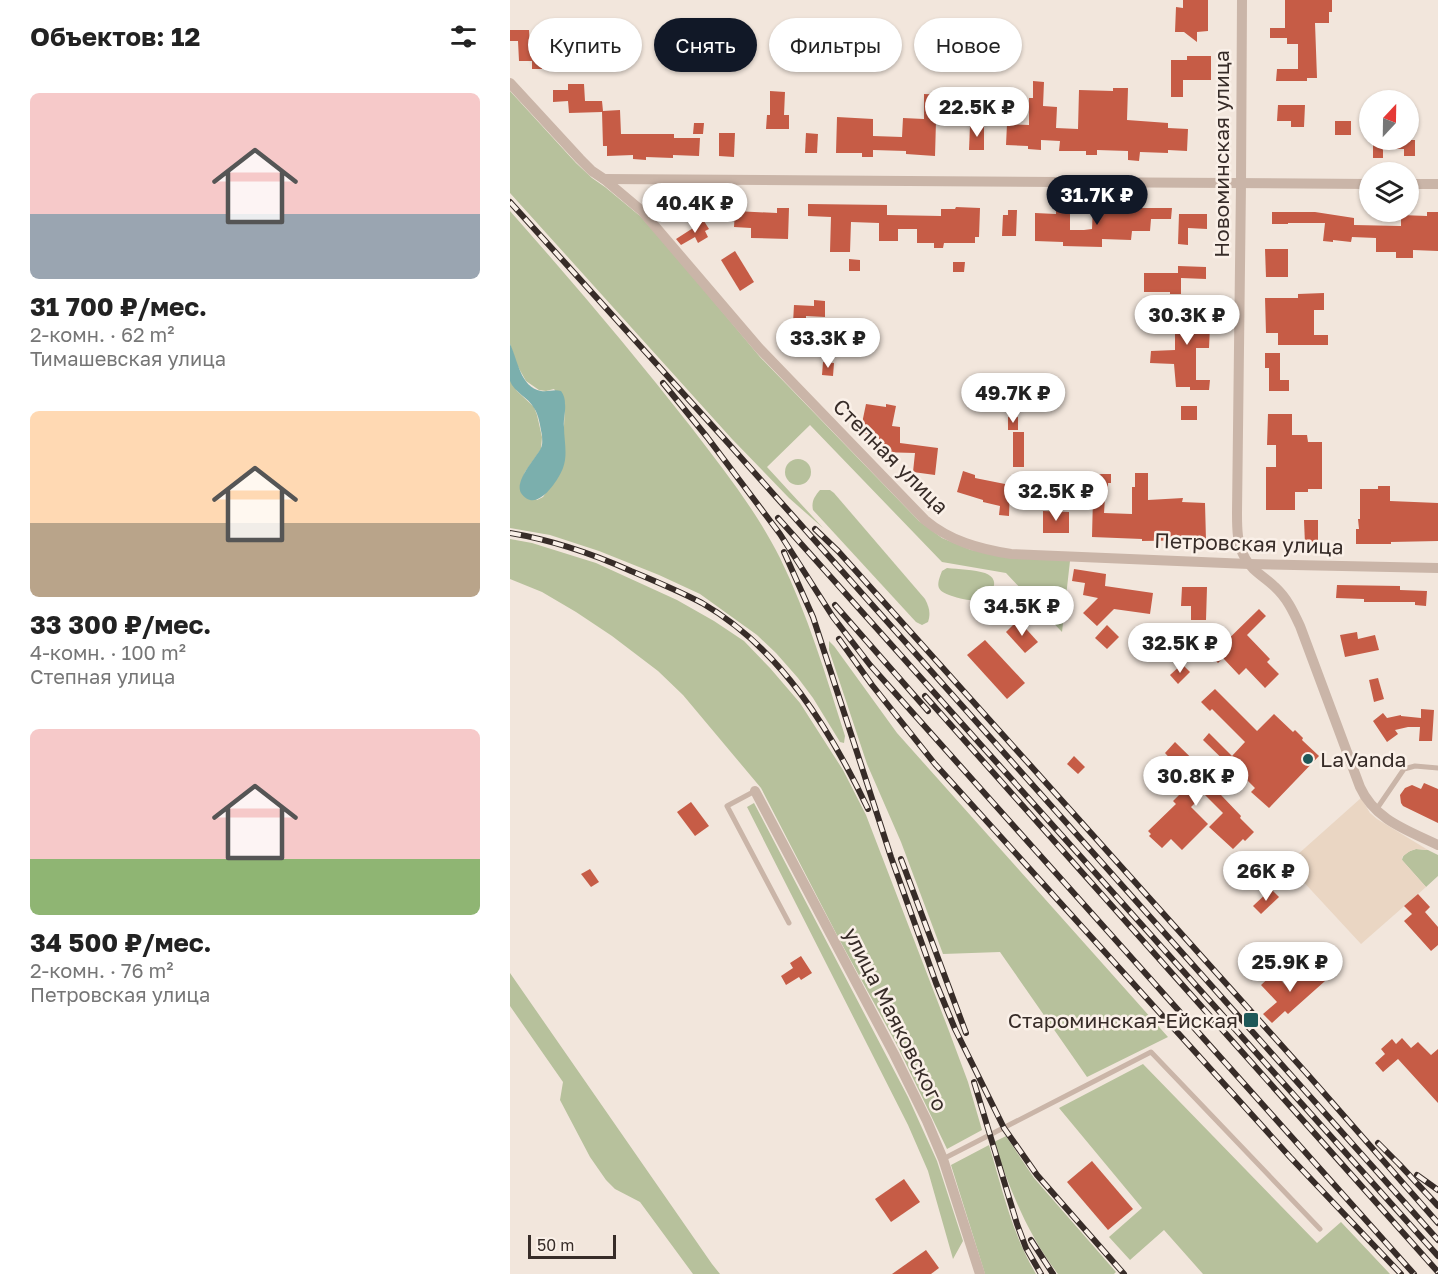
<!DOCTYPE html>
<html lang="ru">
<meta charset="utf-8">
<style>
:root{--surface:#fff;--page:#f2f2f2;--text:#222;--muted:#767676;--accent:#111827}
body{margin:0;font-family:"Golos Text",sans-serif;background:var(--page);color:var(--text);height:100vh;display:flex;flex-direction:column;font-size:22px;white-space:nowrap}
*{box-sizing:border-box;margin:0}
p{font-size:20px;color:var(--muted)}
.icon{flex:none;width:33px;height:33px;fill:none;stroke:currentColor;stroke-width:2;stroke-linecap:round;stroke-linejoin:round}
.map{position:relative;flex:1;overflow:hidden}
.details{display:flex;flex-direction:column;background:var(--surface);width:510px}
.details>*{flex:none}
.guide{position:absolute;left:18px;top:18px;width:570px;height:54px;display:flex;gap:12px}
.needle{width:39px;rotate:22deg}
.fabs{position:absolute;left:849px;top:90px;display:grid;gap:12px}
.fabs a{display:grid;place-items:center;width:60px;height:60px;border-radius:50%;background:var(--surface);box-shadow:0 2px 4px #0004;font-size:30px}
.scale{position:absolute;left:18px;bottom:15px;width:88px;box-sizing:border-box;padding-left:6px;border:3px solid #372c28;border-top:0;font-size:16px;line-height:21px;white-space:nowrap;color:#372c28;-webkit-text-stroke:4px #faf0e8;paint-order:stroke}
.price{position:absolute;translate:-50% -51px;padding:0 14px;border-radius:21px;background:#fff;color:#222;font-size:20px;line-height:39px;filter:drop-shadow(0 2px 3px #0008)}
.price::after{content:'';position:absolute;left:50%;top:36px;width:18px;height:14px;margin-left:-9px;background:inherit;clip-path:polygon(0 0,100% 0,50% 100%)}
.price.on{background:var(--accent);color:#fff}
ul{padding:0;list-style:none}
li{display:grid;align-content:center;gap:12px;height:318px;padding:0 30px}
li span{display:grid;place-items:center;height:186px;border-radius:9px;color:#555}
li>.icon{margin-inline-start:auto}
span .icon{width:108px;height:108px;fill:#fffc;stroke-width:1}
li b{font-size:26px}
h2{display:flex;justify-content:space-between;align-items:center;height:72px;padding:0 30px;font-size:26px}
.pill{padding:0 21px;border-radius:27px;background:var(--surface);box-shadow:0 2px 4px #0004;font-size:21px;line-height:54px}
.pill.on{background:var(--accent);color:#fff}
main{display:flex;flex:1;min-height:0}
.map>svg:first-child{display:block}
.green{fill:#b7c19c}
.plaza{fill:#ead6c3}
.water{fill:#7bafad}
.building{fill:#c65c46}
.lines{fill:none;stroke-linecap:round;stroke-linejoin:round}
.lane{stroke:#cab5a8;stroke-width:5}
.street{stroke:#cab5a8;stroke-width:10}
.rail-casing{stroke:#372c28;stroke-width:6}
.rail{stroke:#faf0e8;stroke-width:4;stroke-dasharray:11;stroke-linecap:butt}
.poi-dot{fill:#1e5858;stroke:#faf0e8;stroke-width:2}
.labels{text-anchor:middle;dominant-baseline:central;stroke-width:5;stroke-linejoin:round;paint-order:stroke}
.street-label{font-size:21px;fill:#372c28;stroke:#faf0e8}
.poi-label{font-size:21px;fill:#372c28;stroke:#faf0e8;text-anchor:start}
</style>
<main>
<section class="details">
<h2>Объектов: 12<svg class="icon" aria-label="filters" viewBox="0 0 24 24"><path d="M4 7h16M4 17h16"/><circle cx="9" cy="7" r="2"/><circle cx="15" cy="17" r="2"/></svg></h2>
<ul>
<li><span style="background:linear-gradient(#f6c9c9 65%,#9aa5b1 0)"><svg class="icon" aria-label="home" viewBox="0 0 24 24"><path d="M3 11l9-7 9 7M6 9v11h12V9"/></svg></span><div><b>31 700 ₽/мес.</b><p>2-комн. · 62 m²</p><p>Тимашевская улица</p></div></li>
<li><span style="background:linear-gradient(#ffd9b3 60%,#b9a48a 0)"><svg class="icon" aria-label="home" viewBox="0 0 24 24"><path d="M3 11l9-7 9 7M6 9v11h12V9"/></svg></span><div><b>33 300 ₽/мес.</b><p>4-комн. · 100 m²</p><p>Степная улица</p></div></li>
<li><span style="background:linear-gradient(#f6c9c9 70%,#8fb573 0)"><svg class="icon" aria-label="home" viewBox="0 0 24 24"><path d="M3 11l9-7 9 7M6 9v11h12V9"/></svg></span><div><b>34 500 ₽/мес.</b><p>2-комн. · 76 m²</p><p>Петровская улица</p></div></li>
</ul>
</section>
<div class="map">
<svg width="928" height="1274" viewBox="0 0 928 1274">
<rect width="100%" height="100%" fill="#f2e6dc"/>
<g class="green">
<polygon points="0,91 66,163 82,178 95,187 130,216 159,248 250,357 409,521 432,538 461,550 560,561 552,632 496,573 432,562 300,425 257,467 313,528 279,498 222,439 0,193"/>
<path d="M 0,211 C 62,281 123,353 181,427 C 213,469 246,510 270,558 C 298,615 316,676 335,736 L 334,743 L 330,742 L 303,698 L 288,678 L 266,653 L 247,635 L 190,594 L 149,575 L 89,551 L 40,535 L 0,528 L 0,380 L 7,391 L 24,407 L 27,415 L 32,437 L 31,449 L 15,472 L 10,485 L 27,500 L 33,497 L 52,469 L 55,404 L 44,389 L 36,391 L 29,390 L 16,381 L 7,365 L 0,344 Z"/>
<circle cx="288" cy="472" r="13"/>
<path d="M 310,490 L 320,490 L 324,493 L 415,599 C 419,607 421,613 418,622 L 412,625 L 406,622 L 303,510 C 301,501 305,496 310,490 Z"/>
<polygon points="0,539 22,543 86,563 167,600 204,621 234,641 260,668 290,703 333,770 356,815 439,1031 458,1082 472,1130 437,1149 387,1045 329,939 251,788 173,695 148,671 102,636 66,612 32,592 0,579"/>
<path d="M 437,568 C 448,569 465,570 475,573 C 494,580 480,600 465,600 C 457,601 449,598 442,596 C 426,591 426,586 432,571 Z"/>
<polygon points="319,641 324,646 387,733 658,1037 577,1077 490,952 433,954 391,842 357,764 319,650"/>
<polygon points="244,803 398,1097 427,1161 453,1241 443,1259 418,1171 398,1125 237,807"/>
<path d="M 906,849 L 918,850 L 928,855 L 928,876 L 916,887 L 892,860 C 893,853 900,851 906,849 Z"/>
<polygon points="0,973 202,1264 210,1274 183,1274 130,1202 105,1189 96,1180 80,1157 50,1100 53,1082 0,1006"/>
<polygon points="633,1064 807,1243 831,1222 880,1274 693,1274 654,1230 620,1260 599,1237 632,1208 549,1108"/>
<path d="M 496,1136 L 524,1178 L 606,1272 L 604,1274 L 548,1274 C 518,1235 499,1188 484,1142 Z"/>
<path d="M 479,1145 C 492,1188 502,1234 526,1274 L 475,1274 L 441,1165 Z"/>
</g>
<polygon class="plaza" points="851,798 860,813 867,819 918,850 906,849 900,851 892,857 892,860 916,887 851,944 777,864"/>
<path class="water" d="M 0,344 C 8,360 10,387 31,391 C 38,392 44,389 51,391 C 54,395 55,399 55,404 C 56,411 53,419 54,427 C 54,440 58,455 53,468 C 48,481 26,515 11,493 C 4,481 26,458 31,448 C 33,444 32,439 32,435 C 30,426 29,415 24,408 C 19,398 4,392 0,381 C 0,373 0,353 0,344 Z"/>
<g class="building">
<polygon points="673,0 698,0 698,31 687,32 687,42 674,32 665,32 666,7 673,8"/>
<polygon points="775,0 822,0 822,12 819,12 819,23 805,23 807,78 797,78 797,81 766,81 767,69 788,69 788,44 777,44 777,38 760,38 760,28 775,28"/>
<polygon points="0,30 19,30 20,48 32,48 32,69 22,69 22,61 9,61 8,41 0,41"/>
<polygon points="677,56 701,56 701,80 673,80 673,97 661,97 661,60 677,60"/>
<polygon points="441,61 450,62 449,72 440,71"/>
<polygon points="523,81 534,82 533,106 547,107 546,128 568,129 569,90 603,91 603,88 618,88 617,120 658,123 658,128 678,129 677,151 658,150 658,153 630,152 629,161 618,160 618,151 587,150 587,155 576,155 576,151 549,151 550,141 531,140 531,150 518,149 518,146 496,145 497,124 519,125 519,98 523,98"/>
<polygon points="58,84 74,84 75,101 92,101 93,111 110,110 111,134 164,134 164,138 190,138 189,156 163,155 163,158 136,157 136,160 123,159 123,155 97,156 97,146 93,146 92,112 59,113 58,101 43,102 43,90 58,90"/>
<polygon points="260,91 275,92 274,115 279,115 279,129 256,129 257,115 260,115"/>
<polygon points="414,94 441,95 440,122 426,121 425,156 396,154 396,151 363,150 363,157 352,157 352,153 326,153 327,117 363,119 363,136 392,137 393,118 414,119"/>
<polygon points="768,105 795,105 794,127 781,127 781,121 767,121"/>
<rect x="825" y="121" width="16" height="14"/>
<polygon points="184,123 194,123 193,134 183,134"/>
<polygon points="460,126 474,126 474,150 459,150"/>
<polygon points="209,133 225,133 224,157 209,156"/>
<polygon points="296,133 308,134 307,153 295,153"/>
<polygon points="863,140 905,140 905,156 894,156 894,149 873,149 873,158 863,158"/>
<polygon points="298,204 377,205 377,215 431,216 431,209 445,209 446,207 470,208 469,237 465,237 465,243 434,243 433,248 424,248 424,243 407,243 407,229 388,229 388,241 369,241 369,223 341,222 340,252 320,252 321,217 298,216"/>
<polygon points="583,206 593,206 593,211 625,212 625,208 662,208 661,219 641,219 640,231 622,231 621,240 592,239 592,247 553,246 553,242 525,241 525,213 546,214 546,211 560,211 560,230 574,230 582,229"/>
<polygon points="267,208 279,208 278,239 241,238 241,228 224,227 225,211 267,213"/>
<polygon points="498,210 507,210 506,236 492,236 493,215 498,215"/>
<polygon points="762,212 805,212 844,218 844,225 891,226 891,215 917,216 917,212 928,212 928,251 903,250 903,258 886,258 886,252 866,252 866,238 842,237 841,242 823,240 823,242 813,241 815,223 778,223 778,224 762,224"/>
<polygon points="669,214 697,214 697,229 678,228 678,245 668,244"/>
<polygon points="194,221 199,229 195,231 198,237 188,243 185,237 171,245 166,239"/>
<polygon points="755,249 778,249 778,277 756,277"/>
<polygon points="225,251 244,282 230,291 211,260"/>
<polygon points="339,259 350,260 350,271 339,271"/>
<polygon points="443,262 455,262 454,272 443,272"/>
<polygon points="668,266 696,267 696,279 671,278 671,294 660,294 660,292 634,292 634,273 668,273"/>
<polygon points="814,293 814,310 804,310 804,335 818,335 818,345 768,345 768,333 756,333 755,298 788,298 788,294"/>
<polygon points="672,296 697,297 697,307 686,307 686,325 700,326 699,348 686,348 686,380 700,380 699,390 680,390 680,387 666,387 664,364 640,363 641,351 665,350 665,323 672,323"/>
<polygon points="304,300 315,301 315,317 296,316 296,324 283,323 284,305 304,306"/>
<polygon points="755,353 770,353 770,380 779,380 779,391 759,391 759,368 755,368"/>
<polygon points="313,362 324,363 323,376 312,375"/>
<polygon points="356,404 376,407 376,404 386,406 382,426 390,427 390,443 428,448 425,475 403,472 405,453 369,452 369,437 350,433"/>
<rect x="671" y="406" width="16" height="14"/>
<polygon points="758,414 782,414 782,435 797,435 798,442 812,442 812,489 798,489 798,492 785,492 785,510 756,510 756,467 766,467 766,445 757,445"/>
<rect x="498" y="417" width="10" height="13"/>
<rect x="503" y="432" width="11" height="35"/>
<polygon points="453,471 465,475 465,478 500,485 499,516 489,515 490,506 473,502 473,500 447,492"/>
<polygon points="625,473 638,473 638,500 673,498 672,502 695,503 696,540 632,541 632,539 582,537 583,497 595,497 594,513 622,514 622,487 625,487"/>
<polygon points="588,474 601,474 601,483 598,483 598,490 587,489"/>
<polygon points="868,486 880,486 880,501 928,503 928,541 881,542 881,544 846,544 846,529 849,529 848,519 850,519 850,489 868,489"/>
<polygon points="533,511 559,512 559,533 533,533"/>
<polygon points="794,520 808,520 808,544 795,544"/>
<polygon points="564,569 596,574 595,586 643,593 640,614 604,609 587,626 573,613 588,598 573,595 575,583 562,581"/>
<polygon points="827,585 890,586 890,590 917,591 916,606 905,605 905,602 854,602 854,599 826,598"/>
<polygon points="672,587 697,587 696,620 681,620 681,606 671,606"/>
<polygon points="749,609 756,616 737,635 760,659 757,662 769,674 755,688 736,668 729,675 713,658 708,663 701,656"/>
<polygon points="508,620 528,642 515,653 496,632"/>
<polygon points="597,625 609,637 597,649 585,638"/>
<polygon points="847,632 848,639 865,635 869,650 835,657 830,635"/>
<polygon points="475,640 515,683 497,699 457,655"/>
<polygon points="672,664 680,672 668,684 660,675"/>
<polygon points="868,678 874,699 864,702 859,680"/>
<polygon points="705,689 747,731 764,714 783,732 785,730 793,738 792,740 809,756 759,808 741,792 745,788 731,774 730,776 693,740 699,733 722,756 735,742 702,709 700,711 691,702"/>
<polygon points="911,709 924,710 922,741 909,741 910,727 898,727 885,730 888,734 877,742 863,721 873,713 877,718 891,715 891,716 911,718"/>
<polygon points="665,742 715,791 711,795 731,816 730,818 744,832 735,841 733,839 723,849 699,827 713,813 694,794 681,807 698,824 672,850 661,839 652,848 639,836 641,834 638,831 666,804 663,801 676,788 658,771 665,764 655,753"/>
<polygon points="564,756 575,767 568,774 557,764"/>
<polygon points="914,783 928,789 928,823 893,806 891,803 890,795 895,788 902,785 911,789"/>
<polygon points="181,802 199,826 185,836 167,812"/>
<polygon points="80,869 89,882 81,887 71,874"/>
<polygon points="761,889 769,897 751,914 743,906"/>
<polygon points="908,894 920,907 915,912 928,927 928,945 921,951 894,921 902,914 894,906"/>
<polygon points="291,956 302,973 291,980 289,977 276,985 271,976 283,968 280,963"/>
<polygon points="802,968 815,981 778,1014 775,1011 762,1023 753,1014 767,1002 751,985 764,973 779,989"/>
<polygon points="892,1038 901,1048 908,1042 921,1055 928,1049 928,1103 888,1059 873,1072 865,1063 875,1054 871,1049 882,1039 886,1044"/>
<polygon points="582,1161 623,1209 598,1230 557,1182"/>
<polygon points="394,1179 410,1202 381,1222 365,1199"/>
<polygon points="416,1250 429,1268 421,1274 382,1274"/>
</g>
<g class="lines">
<g class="lane">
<polyline points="245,791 217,806 279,923"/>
<polyline points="866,810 894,769 905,766 928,768"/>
<polyline points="433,1159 641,1052 810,1229"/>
</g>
<g class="street">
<path d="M 732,0 L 731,184 L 727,513 C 727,529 727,544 735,558 C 742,571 755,577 765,587 C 777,598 783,611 790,626 L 850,787 C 865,820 897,830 928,845"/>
<path d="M 0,83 L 70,159 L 82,171 L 94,179 L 132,211 L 249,348 L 415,520 C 440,541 469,549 501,554 L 739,564 L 928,568"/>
<polyline points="94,179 860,184"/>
<polyline points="898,184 928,184"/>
<polyline points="245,791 384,1054 417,1121 433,1159 470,1274"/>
</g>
<defs>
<g id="rail">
<polyline points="0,202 218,443 928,1240"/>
<polyline points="153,383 197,437 270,534 323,617 360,665 904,1274"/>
<polyline points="268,518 928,1256"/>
<polyline points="305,529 328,551 799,1076 928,1223"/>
<path d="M 0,533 C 42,540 83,554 121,571 C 145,581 169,591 192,603 C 270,648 320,729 358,809"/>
<polyline points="274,552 303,617 381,857 426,983 445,1029 494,1128 527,1175 614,1274"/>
<polyline points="325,605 418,711"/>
<polyline points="329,639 362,685 425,764 780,1157 891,1274"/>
<polyline points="415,696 928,1272"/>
<polyline points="391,859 456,1033"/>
<polyline points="464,1082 507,1224 516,1248 531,1274"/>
<polyline points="868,1143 889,1164 928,1206"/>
<polyline points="907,1175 928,1190"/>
<polyline points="521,1240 543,1274"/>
</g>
</defs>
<use href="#rail" class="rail-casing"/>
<use href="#rail" class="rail"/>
</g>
<g class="poi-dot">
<circle cx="798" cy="759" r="6"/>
<rect x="733" y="1012" width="16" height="16" rx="3"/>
</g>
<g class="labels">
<g class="street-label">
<text transform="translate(711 154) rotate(-90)">Новоминская улица</text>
<text transform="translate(381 456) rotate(45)">Степная улица</text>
<text transform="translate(739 543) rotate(2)">Петровская улица</text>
<text transform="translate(386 1019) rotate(63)">улица Маяковского</text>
</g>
<g class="poi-label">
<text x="810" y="759">LaVanda</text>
<text x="728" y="1020" text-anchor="end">Староминская-Ейская</text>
</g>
</g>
</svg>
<div class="fabs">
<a><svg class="needle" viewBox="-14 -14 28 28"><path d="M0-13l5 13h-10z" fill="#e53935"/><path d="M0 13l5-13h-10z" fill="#767676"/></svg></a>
<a><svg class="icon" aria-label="layers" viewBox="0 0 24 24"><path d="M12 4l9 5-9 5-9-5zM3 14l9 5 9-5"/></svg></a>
</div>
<div class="scale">50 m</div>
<b class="price" style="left:467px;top:138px">22.5K ₽</b>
<b class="price on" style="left:587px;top:226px">31.7K ₽</b>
<b class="price" style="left:185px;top:234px">40.4K ₽</b>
<b class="price" style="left:677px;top:346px">30.3K ₽</b>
<b class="price" style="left:318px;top:369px">33.3K ₽</b>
<b class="price" style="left:503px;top:424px">49.7K ₽</b>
<b class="price" style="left:546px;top:522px">32.5K ₽</b>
<b class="price" style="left:512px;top:637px">34.5K ₽</b>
<b class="price" style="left:670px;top:674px">32.5K ₽</b>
<b class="price" style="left:686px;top:807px">30.8K ₽</b>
<b class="price" style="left:756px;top:902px">26K ₽</b>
<b class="price" style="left:780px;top:993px">25.9K ₽</b>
<div class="guide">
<a class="pill">Купить</a>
<a class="pill on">Снять</a>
<a class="pill">Фильтры</a>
<a class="pill">Новое</a>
</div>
</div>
</main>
